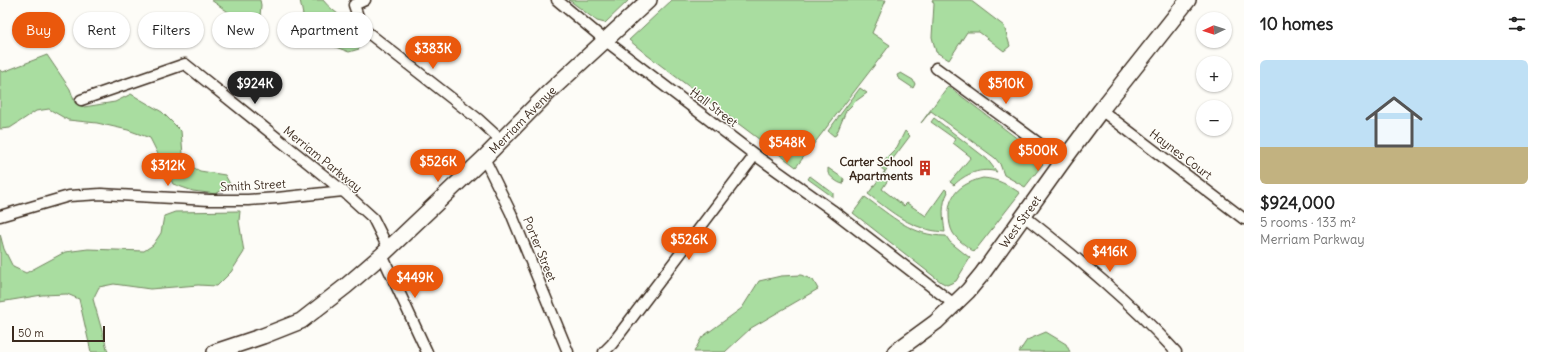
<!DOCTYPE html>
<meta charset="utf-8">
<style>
:root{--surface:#fff;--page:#f6f6f6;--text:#222;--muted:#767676;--accent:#ea580c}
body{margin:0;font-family:Delius,sans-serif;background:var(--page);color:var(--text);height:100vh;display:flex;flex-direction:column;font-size:15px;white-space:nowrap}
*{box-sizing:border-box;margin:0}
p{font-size:13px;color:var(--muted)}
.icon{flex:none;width:22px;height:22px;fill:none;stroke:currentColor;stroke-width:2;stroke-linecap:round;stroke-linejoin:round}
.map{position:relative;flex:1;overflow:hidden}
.details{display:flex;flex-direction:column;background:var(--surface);width:300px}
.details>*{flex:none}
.banner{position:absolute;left:12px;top:12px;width:380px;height:36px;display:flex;gap:8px}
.needle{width:26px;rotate:266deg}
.buttons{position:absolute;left:1196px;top:12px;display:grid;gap:8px}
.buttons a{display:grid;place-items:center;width:36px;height:36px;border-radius:50%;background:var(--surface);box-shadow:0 1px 3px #0004;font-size:20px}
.scale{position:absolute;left:12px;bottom:10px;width:93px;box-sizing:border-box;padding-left:4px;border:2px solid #3b2a1e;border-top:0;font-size:11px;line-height:14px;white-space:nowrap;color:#3b2a1e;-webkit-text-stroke:3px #fdfcf7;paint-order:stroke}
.price{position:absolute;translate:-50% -34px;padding:0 9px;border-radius:14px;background:var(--accent);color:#fff;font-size:13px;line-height:26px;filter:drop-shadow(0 1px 2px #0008)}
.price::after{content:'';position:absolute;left:50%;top:24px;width:12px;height:9px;margin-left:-6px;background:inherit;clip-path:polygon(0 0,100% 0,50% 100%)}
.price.on{background:#222;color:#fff}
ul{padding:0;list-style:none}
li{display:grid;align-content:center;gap:8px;height:212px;padding:0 16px}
li span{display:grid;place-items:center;height:124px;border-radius:6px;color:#555}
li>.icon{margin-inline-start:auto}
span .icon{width:72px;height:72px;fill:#fffc;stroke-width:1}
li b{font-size:17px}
h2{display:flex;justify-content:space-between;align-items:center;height:48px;padding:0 16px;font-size:17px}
.pill{padding:0 14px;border-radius:18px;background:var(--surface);box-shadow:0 1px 3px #0004;font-size:14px;line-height:36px}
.pill.on{background:var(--accent);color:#fff}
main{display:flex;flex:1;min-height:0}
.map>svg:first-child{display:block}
.green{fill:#a9dda0;stroke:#72845f}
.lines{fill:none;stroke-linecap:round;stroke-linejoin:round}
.street-casing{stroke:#3b2a1e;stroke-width:13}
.secondary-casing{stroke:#3b2a1e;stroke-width:18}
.street{stroke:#fdfcf7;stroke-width:10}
.secondary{stroke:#fdfcf7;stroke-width:15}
.labels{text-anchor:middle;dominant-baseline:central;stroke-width:3;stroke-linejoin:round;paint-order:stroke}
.street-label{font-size:12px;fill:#3b2a1e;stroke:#fdfcf7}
.poi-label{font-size:12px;font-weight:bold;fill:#3b2a1e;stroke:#fdfcf7;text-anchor:end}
</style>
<main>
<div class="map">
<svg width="1244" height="352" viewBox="0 0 1244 352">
<rect width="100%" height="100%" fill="#fdfcf7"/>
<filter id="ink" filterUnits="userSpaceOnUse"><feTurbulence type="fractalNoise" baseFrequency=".025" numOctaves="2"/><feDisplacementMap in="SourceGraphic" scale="8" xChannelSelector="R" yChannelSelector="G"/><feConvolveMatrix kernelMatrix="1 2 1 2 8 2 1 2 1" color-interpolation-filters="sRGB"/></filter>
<g filter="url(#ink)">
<g class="green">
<polygon points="211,0 260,0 261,5 259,28 247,25"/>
<path d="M 300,0 L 323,0 C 329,8 336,12 344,19 C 352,26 357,39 359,49 L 349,52 L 325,43 L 305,25 Z"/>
<polygon points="569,0 629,0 605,23 597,21"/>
<polygon points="672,0 886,0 872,33 890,45 796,167 647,55 629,40"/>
<polygon points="932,0 970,0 1004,26 1010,46 1004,51 979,32 967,32 949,60 936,52 932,37 934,4"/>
<polygon points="47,55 70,89 75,103 84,107 115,102 131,94 162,112 181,131 183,154 186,164 200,171 225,175 230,184 216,194 193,191 173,184 150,138 128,130 97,123 68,120 49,109 36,111 10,128 0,129 0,70 3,72"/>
<polygon points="901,73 913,80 915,84 913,88 898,78 897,75"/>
<polygon points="948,86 1031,149 1035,157 1046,160 1025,187 1004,175 1000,164 995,158 931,111 921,123"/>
<polygon points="860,88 867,93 856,101 846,111 836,135 834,136 828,131"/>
<path d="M 934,118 L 987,159 L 997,172 C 981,167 965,174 954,185 L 950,182 L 971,157 L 953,143 L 955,139 L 931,122 Z"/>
<polygon points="905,131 910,136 889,164 883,161 897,147"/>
<path d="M 880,162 L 887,169 L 884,173 L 890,177 L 882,189 L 904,206 L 907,203 L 926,216 L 945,189 L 948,192 C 941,205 943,217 945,232 C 911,230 893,213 868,194 L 885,171 L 877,165 Z"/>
<path d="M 828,168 L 844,179 L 843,184 C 837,183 831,177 828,173 Z"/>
<polygon points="810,176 833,193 833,197 808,179"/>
<path d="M 983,178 C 998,179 1008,185 1020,193 L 974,252 C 967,246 958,241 953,233 C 950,228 949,221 949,215 C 948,193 963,183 983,178 Z"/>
<path d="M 865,197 C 892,216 911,236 946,236 L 950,242 L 970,258 L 956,281 L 947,285 L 941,282 L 853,213 Z"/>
<polygon points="240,211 239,221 244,252 231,272 217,286 198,285 150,289 114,284 99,287 93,299 108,352 91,352 79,299 67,294 42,295 0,302 0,234 4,249 13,267 26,273 65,252 88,249 144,251 153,245 161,233 164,216 175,212"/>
<polygon points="801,275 813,280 818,289 751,328 725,352 694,352 702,337 742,308 759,281 781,276"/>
<polygon points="1046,332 1066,344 1070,352 1019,352 1027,340"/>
</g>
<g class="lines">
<defs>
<g id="street">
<polyline points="365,0 354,5 362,28 478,119 502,141"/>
<polyline points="557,0 606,41 755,155 832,210 954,304"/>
<polyline points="936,68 1063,161"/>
<polyline points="81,100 185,64 343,191 373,218 388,248"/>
<polyline points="1101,110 1244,219"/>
<polyline points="484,158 511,213 568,352"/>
<polyline points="0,216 69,196 101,194 209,200 248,200 277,198 343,191"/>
<path d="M 1024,216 C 1077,258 1130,301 1176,352"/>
<polyline points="382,255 427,352"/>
<polyline points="604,352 612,344 755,155"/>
</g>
<g id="secondary">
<path id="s1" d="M 215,352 L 263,336 L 301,321 L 346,286 L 382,255 L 484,158 L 549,92 L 649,0"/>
<path id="s2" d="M 895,352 L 936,322 L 968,291 L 982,274 L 1063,161 L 1101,110 L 1188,0"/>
</g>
</defs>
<use href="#street" class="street-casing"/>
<use href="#secondary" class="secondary-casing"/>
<use href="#street" class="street"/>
<use href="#secondary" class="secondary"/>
</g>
</g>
<defs>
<symbol id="building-bare" viewBox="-9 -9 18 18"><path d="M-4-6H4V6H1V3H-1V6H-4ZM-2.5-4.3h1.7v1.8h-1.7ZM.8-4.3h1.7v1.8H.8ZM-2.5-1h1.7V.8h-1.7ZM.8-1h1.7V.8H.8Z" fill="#c8321e" stroke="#fdfcf7" stroke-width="2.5" paint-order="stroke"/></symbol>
</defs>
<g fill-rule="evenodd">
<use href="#building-bare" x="914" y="157" width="22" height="22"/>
</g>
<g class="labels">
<g class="street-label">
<text transform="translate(714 107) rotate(37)">Hall Street</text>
<text stroke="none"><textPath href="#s1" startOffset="391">Merriam Avenue</textPath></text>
<text transform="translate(1181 154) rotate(37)">Haynes Court</text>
<text transform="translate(323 159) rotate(39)">Merriam Parkway</text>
<text transform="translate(253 185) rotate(-3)">Smith Street</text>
<text stroke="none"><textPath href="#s2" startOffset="182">West Street</textPath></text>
<text transform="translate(540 249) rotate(68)">Porter Street</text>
</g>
<g class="poi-label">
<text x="913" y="161">Carter School<tspan x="913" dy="14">Apartments</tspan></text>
</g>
</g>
</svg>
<div class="buttons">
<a><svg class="needle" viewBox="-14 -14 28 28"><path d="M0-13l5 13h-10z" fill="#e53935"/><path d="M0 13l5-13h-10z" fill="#767676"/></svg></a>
<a>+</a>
<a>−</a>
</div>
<div class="scale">50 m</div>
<b class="price" style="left:433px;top:70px">$383K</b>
<b class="price on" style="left:255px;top:105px">$924K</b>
<b class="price" style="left:1006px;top:105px">$510K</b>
<b class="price" style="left:787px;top:164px">$548K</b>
<b class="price" style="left:1038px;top:172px">$500K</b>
<b class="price" style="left:438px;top:183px">$526K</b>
<b class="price" style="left:168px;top:187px">$312K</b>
<b class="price" style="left:689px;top:261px">$526K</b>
<b class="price" style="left:1110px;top:273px">$416K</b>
<b class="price" style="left:415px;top:299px">$449K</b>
<div class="banner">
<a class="pill on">Buy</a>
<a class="pill">Rent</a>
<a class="pill">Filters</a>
<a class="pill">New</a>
<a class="pill">Apartment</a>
</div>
</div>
<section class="details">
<h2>10 homes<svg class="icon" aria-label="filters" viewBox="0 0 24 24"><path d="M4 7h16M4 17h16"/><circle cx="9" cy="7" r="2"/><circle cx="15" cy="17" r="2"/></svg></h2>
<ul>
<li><span style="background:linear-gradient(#bfe0f5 70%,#c2b280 0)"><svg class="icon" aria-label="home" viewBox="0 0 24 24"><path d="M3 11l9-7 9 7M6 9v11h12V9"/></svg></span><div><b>$924,000</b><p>5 rooms · 133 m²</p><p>Merriam Parkway</p></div></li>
</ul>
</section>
</main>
